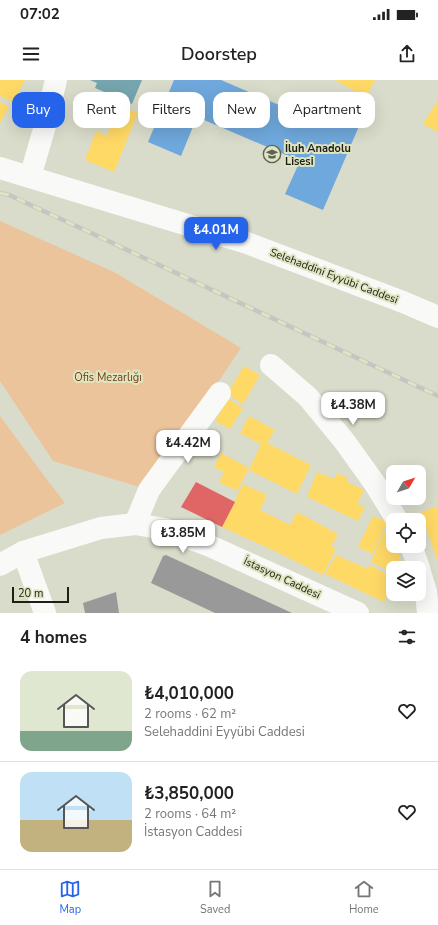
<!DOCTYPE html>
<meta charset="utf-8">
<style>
:root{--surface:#fff;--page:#f6f6f6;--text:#222;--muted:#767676;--line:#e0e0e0;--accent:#2563eb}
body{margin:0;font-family:"Nunito Sans",sans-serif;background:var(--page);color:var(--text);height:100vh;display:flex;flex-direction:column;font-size:15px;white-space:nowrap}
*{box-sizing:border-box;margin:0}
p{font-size:13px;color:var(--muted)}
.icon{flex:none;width:22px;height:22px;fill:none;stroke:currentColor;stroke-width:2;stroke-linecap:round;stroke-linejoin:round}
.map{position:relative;height:533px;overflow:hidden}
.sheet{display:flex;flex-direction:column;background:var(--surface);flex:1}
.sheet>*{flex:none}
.hud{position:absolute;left:12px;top:12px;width:414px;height:36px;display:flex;gap:8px}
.needle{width:26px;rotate:51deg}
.controls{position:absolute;left:386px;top:385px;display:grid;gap:8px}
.controls a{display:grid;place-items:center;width:40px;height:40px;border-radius:8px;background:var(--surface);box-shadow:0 4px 16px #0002;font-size:20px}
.scale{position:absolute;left:12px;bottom:10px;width:57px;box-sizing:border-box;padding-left:4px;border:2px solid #1e2013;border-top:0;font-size:11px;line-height:14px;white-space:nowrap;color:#1e2013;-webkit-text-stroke:3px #dfe4c2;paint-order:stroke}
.price{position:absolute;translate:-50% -34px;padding:0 9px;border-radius:8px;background:#fff;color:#222;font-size:13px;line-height:26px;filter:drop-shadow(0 1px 2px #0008)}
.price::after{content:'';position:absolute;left:50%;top:24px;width:12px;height:9px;margin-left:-6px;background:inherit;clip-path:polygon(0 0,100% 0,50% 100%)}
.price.active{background:var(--accent);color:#fff}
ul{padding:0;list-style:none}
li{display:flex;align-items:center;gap:12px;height:100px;padding:0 20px}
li+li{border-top:1px solid var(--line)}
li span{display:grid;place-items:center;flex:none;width:112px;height:80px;border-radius:12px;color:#555}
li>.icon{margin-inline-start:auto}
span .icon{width:48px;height:48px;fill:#fffc;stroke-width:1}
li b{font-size:17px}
h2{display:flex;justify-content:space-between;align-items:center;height:48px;padding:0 20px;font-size:17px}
.tag{padding:0 14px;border-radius:12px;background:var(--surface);box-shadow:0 4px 16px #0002;font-size:14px;line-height:36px}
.tag.active{background:var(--accent);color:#fff}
.status{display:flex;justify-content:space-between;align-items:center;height:28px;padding:0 20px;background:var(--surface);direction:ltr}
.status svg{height:11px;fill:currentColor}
header{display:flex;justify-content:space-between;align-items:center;height:52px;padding:0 20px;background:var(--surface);font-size:18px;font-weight:600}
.tabs{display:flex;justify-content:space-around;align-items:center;height:56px;border-top:1px solid var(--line);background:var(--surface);font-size:11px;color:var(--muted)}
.tabs a{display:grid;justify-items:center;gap:2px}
.tabs .active{color:var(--accent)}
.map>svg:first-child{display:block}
.green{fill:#ecc49b}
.homes{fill:#ffd966}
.shops{fill:#e06666}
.schools{fill:#6fa8dc}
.public{fill:#76a5af}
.industry{fill:#999}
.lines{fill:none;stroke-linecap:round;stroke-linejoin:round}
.minor{stroke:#f9faf7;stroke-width:22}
.major{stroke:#f9faf7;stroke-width:22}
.rail-casing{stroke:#c5c6c1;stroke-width:4.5}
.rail{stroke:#dfe4c2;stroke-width:3;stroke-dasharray:9;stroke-linecap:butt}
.labels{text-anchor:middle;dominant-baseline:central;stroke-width:4;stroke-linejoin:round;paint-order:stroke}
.poi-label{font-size:11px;font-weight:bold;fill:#1e2013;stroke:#dfe4c2;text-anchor:start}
.street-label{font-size:11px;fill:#1e2013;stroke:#dfe4c2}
.park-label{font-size:11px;fill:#74410e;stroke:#dfe4c2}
</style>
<div class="status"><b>07:02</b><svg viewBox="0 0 49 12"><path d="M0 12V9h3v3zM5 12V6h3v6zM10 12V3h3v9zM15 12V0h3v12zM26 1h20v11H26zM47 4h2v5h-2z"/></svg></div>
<header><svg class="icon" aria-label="menu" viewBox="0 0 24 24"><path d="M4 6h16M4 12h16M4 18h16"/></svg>Doorstep<svg class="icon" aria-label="share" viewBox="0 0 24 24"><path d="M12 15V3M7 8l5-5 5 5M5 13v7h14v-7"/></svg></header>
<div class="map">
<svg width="438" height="533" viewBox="0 0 438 533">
<rect width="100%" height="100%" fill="#d9dcca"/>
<g class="green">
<polygon points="0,141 114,192 241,268 200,329 143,408 53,381 0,301"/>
<polygon points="0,336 45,397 65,423 0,455"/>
</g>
<g class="homes">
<polygon points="0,0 25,0 13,22 0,16"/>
<polygon points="335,0 375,0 366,17"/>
<polygon points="438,20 438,52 423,44"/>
<polygon points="0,22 9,27 0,43"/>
<polygon points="119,26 138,33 114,92 85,80 96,51 107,56"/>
<polygon points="244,286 260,295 243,324 227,314"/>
<polygon points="228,319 243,328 230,349 215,341"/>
<polygon points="249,336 275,350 267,363 311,385 297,414 249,390 261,364 240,353"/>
<polygon points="221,373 249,388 237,411 219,402 224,392 214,387"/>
<polygon points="317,392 334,399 337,393 348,398 347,402 364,410 357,424 365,427 358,441 307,417"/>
<polygon points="243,404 267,415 260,430 290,445 297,432 338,454 331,467 336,469 323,495 277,472 246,458 222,447"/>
<polygon points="438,426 438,483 421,432"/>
<polygon points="373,436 387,442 373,474 358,467"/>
<polygon points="384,451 393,456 391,461 393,461 393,466 398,466 398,471 401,472 399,480 403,482 400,488 393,488 393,493 371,482"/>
<polygon points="336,475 368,489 369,485 393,497 393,502 384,522 325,494"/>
</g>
<polygon class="shops" points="196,402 235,422 222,447 181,427"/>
<polygon class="schools" points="174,0 221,0 321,43 329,22 363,37 323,130 285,114 300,81 197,37 181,76 148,62"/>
<polygon class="public" points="90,0 142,0 132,24 95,8 97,3"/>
<g class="industry">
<polygon points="166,475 292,533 215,533 151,503 163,476"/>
<polygon points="116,512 119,533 85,533 83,523"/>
</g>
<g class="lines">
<g class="minor">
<polyline points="30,97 45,46 56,0"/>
<polyline points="271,285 308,317 345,362 375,404 397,440"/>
<polyline points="135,444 149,410 220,313"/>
<polyline points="411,466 414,474 419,488"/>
<polyline points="23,472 45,533"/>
<polyline points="0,485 23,472 101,448 135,444 165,449 210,466 358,533"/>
<polyline points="419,489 426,512 428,533"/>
</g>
<polyline class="major" points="0,88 247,163 403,222 438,237"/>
<defs>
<polyline id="rail" points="0,113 9,115 89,152 438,316"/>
</defs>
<use href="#rail" class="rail-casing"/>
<use href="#rail" class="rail"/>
</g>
<defs>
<symbol id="school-ring" viewBox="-11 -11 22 22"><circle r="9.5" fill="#dfe4c2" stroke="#5f6253" stroke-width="1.5"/><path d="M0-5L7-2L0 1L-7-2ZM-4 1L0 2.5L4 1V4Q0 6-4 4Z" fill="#5f6253"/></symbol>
</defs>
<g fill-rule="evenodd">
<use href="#school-ring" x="262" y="64" width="20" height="20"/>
</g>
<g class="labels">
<g class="poi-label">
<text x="285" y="68">İluh Anadolu<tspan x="285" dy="13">Lisesi</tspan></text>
</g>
<g class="street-label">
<text transform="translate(334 196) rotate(21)">Selehaddini Eyyübi Caddesi</text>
<text transform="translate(282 498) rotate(25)">İstasyon Caddesi</text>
</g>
<g class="park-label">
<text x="108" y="297">Ofis Mezarlığı</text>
</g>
</g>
</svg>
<div class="controls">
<a><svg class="needle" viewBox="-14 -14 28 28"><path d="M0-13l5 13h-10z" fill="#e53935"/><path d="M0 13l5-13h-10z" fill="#767676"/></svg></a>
<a><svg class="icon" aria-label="locate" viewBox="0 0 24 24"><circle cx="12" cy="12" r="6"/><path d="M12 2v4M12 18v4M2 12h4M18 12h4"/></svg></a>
<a><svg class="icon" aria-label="layers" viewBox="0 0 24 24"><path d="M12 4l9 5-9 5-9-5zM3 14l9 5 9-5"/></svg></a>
</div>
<div class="scale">20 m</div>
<b class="price active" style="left:216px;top:171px">₺4.01M</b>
<b class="price" style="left:353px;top:346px">₺4.38M</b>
<b class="price" style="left:188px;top:384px">₺4.42M</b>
<b class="price" style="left:183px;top:474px">₺3.85M</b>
<div class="hud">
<a class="tag active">Buy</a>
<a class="tag">Rent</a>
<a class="tag">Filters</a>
<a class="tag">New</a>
<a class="tag">Apartment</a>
</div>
</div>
<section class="sheet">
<h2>4 homes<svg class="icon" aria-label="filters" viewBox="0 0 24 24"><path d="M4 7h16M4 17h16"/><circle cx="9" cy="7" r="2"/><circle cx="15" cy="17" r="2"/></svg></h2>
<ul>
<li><span style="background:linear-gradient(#dfe7d0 75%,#7fa58c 0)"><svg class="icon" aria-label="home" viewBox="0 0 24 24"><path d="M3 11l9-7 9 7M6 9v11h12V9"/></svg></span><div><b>₺4,010,000</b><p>2 rooms · 62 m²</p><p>Selehaddini Eyyübi Caddesi</p></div><svg class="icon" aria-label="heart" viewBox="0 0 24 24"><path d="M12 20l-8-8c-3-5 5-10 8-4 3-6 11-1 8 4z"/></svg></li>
<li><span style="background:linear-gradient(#bfe0f5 60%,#c2b280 0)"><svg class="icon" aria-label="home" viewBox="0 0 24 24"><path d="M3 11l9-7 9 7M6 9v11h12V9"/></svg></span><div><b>₺3,850,000</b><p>2 rooms · 64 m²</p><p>İstasyon Caddesi</p></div><svg class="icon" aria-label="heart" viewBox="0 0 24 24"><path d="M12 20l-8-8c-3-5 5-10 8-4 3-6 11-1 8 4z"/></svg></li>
</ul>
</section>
<nav class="tabs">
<a class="active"><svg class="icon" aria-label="map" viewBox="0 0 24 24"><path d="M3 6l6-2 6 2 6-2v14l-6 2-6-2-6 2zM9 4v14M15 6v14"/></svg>Map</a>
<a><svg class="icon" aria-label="saved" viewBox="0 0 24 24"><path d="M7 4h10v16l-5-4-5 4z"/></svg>Saved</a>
<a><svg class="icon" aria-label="home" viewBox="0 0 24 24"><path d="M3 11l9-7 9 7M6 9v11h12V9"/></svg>Home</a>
</nav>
